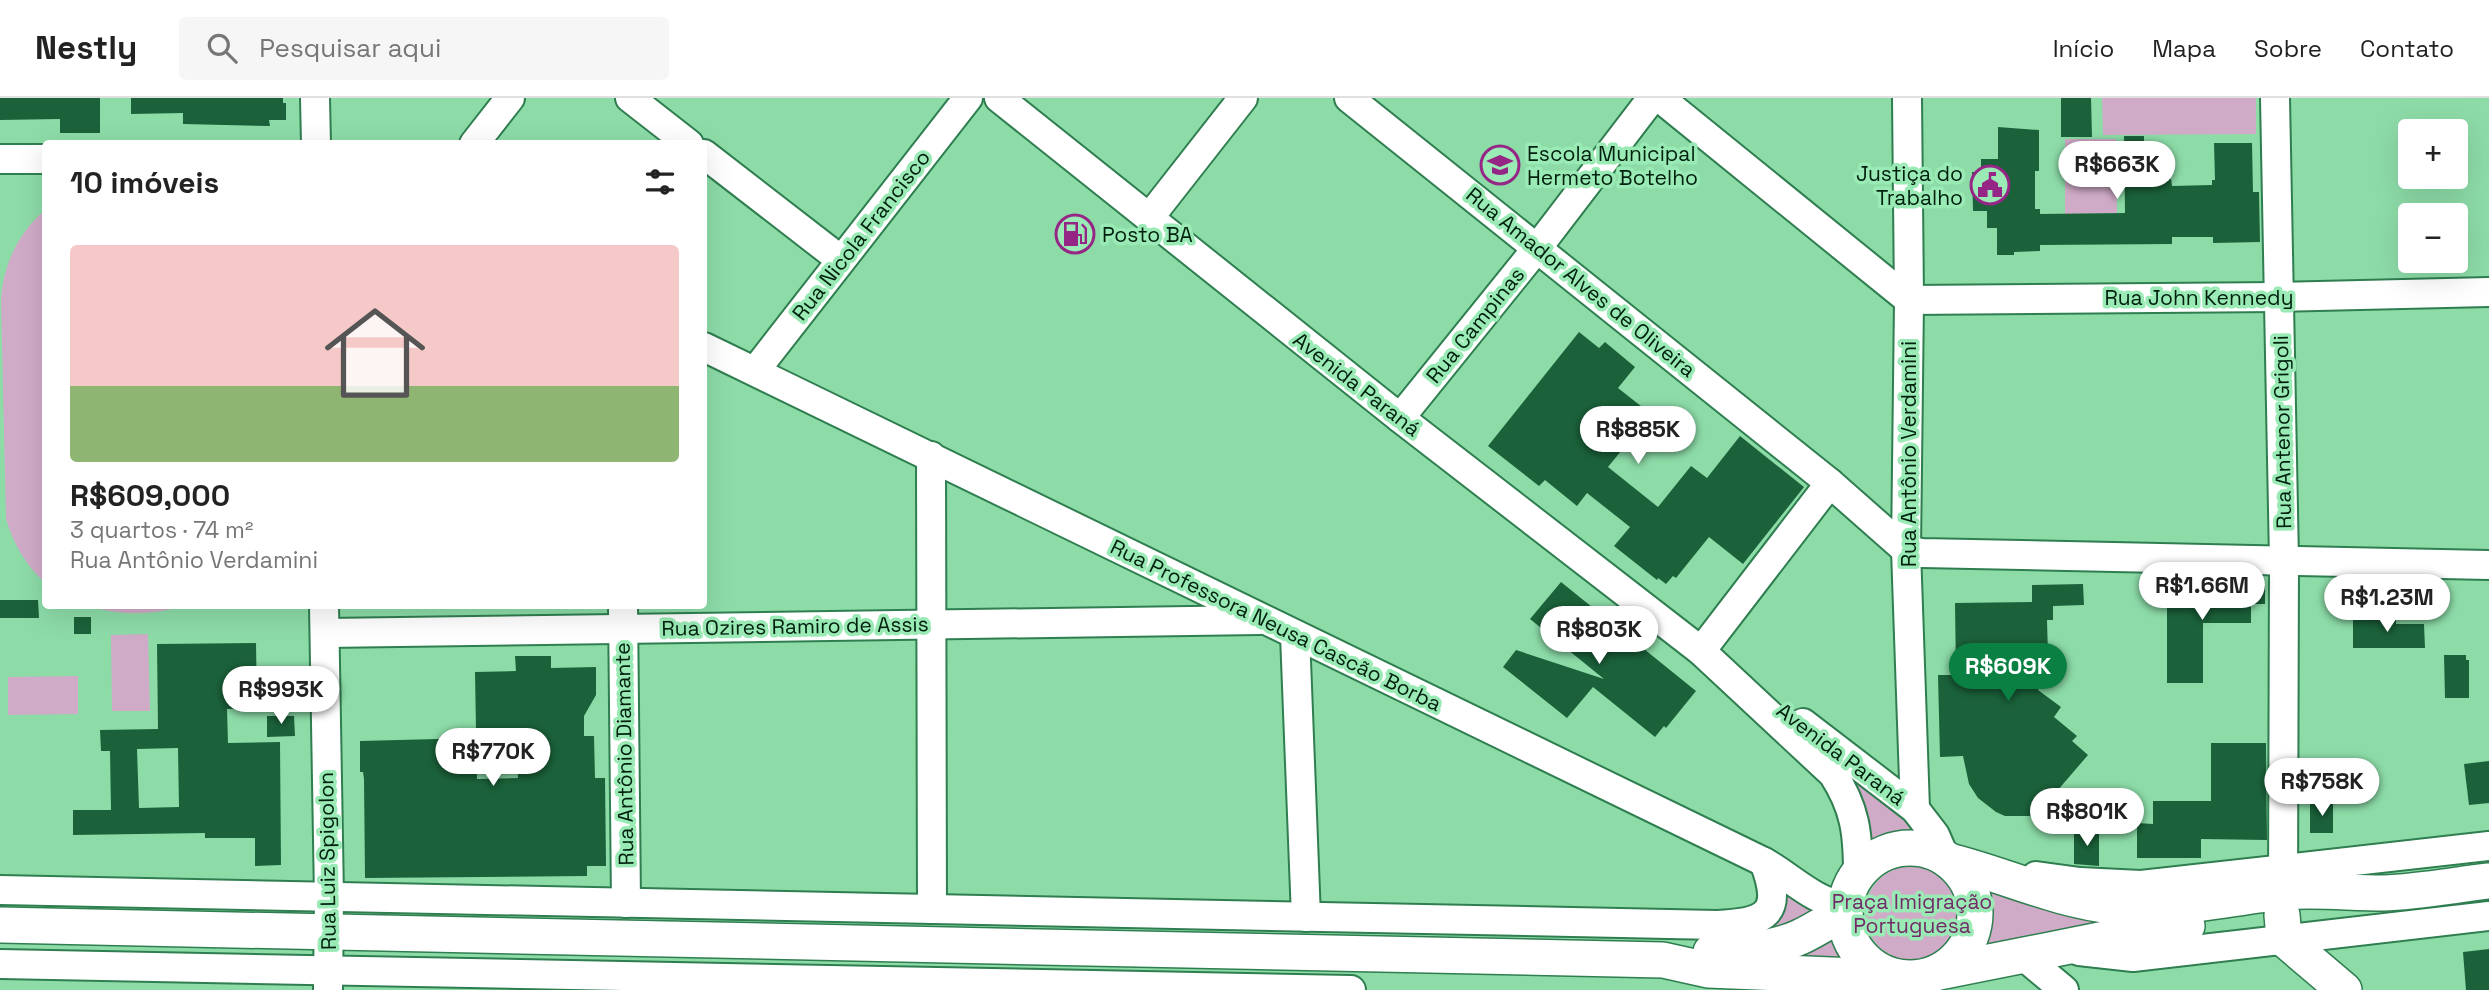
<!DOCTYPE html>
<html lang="pt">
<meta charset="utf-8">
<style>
:root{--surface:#fff;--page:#f6f6f6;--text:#222;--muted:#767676;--line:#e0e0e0;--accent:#0b8043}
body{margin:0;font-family:"Space Grotesk",sans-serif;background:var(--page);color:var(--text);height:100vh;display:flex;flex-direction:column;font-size:26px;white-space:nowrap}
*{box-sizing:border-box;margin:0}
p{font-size:23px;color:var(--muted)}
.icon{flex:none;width:38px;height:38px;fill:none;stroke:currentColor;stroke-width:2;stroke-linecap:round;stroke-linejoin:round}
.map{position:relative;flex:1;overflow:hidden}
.side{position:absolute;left:42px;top:42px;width:665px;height:469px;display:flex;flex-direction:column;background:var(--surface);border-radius:7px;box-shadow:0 7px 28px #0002}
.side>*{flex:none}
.fabs{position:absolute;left:2398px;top:21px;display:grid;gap:14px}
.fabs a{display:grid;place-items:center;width:70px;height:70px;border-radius:7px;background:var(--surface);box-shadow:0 7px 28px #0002;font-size:35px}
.price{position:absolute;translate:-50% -60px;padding:0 16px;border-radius:24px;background:#fff;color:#222;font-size:23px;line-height:46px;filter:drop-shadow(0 2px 4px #0008)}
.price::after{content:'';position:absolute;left:50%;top:42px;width:21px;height:16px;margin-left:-10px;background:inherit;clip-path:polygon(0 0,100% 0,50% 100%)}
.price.on{background:var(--accent);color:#fff}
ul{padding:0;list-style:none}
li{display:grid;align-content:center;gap:14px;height:371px;padding:0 28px}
li span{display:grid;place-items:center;height:217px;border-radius:7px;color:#555}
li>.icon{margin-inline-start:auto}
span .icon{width:126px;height:126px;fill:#fffc;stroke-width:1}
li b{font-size:30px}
h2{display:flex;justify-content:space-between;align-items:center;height:84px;padding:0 28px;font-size:30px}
header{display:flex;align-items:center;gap:42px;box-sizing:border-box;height:98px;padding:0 35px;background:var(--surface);border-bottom:2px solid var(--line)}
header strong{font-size:33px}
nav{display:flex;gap:38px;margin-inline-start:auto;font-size:24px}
.search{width:490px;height:63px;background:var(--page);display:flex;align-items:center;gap:18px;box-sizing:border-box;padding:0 24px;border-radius:7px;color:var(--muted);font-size:26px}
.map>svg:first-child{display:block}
.green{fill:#d0abc7}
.building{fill:#1b623a;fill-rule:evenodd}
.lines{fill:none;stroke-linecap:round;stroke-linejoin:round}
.minor-casing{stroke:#2f7e50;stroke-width:32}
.major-casing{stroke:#2f7e50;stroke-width:38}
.minor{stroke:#fff;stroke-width:28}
.major{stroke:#fff;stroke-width:35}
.labels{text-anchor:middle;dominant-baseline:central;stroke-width:7;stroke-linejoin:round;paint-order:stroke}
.poi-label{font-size:21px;fill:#00200e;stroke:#9aeab5;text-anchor:start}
.street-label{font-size:21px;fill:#00200e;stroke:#9aeab5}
.park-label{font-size:21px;fill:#732b67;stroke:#9aeab5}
</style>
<header>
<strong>Nestly</strong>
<div class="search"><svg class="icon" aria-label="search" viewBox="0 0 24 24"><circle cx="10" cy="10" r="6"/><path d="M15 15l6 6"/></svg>Pesquisar aqui</div>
<nav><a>Início</a><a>Mapa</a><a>Sobre</a><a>Contato</a></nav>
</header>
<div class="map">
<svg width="2489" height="892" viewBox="0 0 2489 892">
<rect width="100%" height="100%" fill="#8ddca8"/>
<g class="green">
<polygon points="2102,0 2256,0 2256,36 2103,37"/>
<polygon points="2065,41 2116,41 2117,115 2065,116"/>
<path d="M 45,112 L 45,485 C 25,466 14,447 6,421 L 1,202 C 3,167 18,135 45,112 Z"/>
<path d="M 87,508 L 182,508 C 151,518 118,517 87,508 Z"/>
<polygon points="148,536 150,613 112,613 111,537"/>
<polygon points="78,578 78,616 8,617 8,579"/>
<polygon points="1824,650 1902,717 1910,726 1912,735 1881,743 1871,749"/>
<circle cx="1912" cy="815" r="47"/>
<polygon points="1983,787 2122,820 1981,849 1988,824"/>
<polygon points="1786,795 1807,810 1815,820 1730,842 1647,841 1647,834 1740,836"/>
<polygon points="1835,836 1849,861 1742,862"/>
</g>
<g class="building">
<polygon points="0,0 100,0 100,35 60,35 60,21 0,22"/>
<polygon points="131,0 283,0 283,5 286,5 286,22 269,22 270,28 183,26 183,15 131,16"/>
<polygon points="2061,0 2091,0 2092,39 2061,39"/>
<polygon points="1998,29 2039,32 2039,73 2035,73 2035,111 2040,111 2040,116 2125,115 2124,38 2144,38 2144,81 2171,81 2172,88 2212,87 2212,82 2215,82 2214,45 2252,45 2253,94 2259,94 2260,144 2213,145 2213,139 2172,139 2172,146 2040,147 2040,153 2014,154 2014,157 1997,157 1997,130 1987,130 1987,113 1973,113 1972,74 1981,74 1981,61 1998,61"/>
<polygon points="1579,234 1599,250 1605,244 1635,269 1618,290 1651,316 1608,369 1658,409 1691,368 1707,380 1740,338 1804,389 1743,466 1709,439 1676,480 1673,478 1666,486 1658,480 1657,482 1614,448 1630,429 1587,395 1577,408 1545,382 1539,388 1488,348"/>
<polygon points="1561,484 1696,593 1666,630 1664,628 1655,639 1593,589 1567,620 1503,569 1516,552 1604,581 1530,521"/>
<polygon points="2083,486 2084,507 2053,508 2053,522 2047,522 2048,557 2037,558 2047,577 2038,592 2061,609 2054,619 2077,638 2072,643 2088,657 2039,714 2030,718 2005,718 1996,714 1978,700 1969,686 1963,658 1940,659 1938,577 1956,577 1955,505 2032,504 2032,487"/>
<polygon points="2167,487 2265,487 2265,506 2251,506 2251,525 2203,525 2203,585 2167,585"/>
<polygon points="0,502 38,502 39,520 0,520"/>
<rect x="74" y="519" width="17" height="17"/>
<polygon points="2353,520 2396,520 2396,526 2424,526 2425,550 2353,550"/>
<path d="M 256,545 L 257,610 L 227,611 L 228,645 L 280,644 L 281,767 L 255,768 L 255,740 L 205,740 L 205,735 L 73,737 L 73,712 L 111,712 L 110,653 L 101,653 L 100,632 L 158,631 L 157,546 ZM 178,650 L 179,709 L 139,710 L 137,651 Z"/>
<polygon points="2444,557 2466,557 2466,562 2469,562 2469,600 2445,600"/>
<polygon points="515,558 551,558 551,570 596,569 596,597 584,618 584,638 594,638 595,680 605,680 606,768 587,768 587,778 365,780 364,681 363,674 360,674 360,643 476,640 477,681 518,680 517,632 476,632 475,574 516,573"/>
<polygon points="267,618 294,618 295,638 267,639"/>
<polygon points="2211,645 2266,645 2267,742 2201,741 2201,760 2137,760 2137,725 2153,726 2153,703 2211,703"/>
<polygon points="2489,663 2489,705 2469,707 2464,666"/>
<rect x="2310" y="706" width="23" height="29"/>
<polygon points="2074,732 2099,732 2099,768 2074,766"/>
<polygon points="2489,851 2489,892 2466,892 2463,854"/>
</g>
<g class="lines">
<defs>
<g id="minor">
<polyline points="315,0 316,46"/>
<polyline points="630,0 689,46"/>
<path d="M 999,0 L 1400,320 L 1701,553 L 1833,676 C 1855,710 1858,735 1858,775"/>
<polyline points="1349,0 1830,385 1906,452 1922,455 2489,467"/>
<polyline points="1660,0 1909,202 2279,199 2489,194"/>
<polyline points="1907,0 1909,202 1906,452 1915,711"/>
<polyline points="2275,0 2284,463 2283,794"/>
<polyline points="474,46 510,0"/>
<polyline points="704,56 841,162"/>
<polyline points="0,61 46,61"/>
<polyline points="1149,120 1243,0"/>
<path d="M 704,249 L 1764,764 C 1791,779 1814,804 1845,808"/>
<polyline points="755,273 968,0"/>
<polyline points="1400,320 1538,149 1652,0"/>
<polyline points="931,358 932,811"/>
<polyline points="324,508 329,799 328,892"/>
<polyline points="623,508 626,805"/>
<polyline points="325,535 1260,522"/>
<polyline points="1295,537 1306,819"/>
<polyline points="1701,553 1830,385"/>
<polyline points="1803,625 1915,711 1935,737 1945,760"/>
<polyline points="2036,778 2080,784 2141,787 2489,748"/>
<path d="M 0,792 L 1717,827 C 1766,825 1784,816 1764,764"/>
<polyline points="2079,853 2133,859 2489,818"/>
<polyline points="2021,856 2064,892"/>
<polyline points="0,866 1351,892"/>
</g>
<g id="major">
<circle cx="1910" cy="815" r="65"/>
<path d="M 1949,763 C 2005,777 2056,802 2113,808 C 2169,815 2226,800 2282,794 C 2316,791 2349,795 2383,795 C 2418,794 2454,787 2489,783"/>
<polyline points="2282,817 2284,841 2344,892"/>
<polyline points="0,827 1663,862 1708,872 1904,880"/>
<path d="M 1711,854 C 1741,853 1772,852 1800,839 C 1816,832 1828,822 1845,816"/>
<polyline points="1939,874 2105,841 2187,828"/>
</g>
</defs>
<use href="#minor" class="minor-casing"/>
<use href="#major" class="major-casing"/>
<use href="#minor" class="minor"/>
<use href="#major" class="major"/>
</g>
<defs>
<symbol id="school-ring" viewBox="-11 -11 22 22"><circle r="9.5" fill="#9aeab5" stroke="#962686" stroke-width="1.5"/><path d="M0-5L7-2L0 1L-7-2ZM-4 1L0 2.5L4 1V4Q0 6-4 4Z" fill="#962686"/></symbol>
<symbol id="civic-ring" viewBox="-11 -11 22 22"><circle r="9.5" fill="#9aeab5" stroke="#962686" stroke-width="1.5"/><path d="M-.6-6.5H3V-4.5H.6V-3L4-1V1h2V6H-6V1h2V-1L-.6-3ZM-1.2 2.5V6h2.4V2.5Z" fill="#962686"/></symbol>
<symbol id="fuel-ring" viewBox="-11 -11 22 22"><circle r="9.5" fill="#9aeab5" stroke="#962686" stroke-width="1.5"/><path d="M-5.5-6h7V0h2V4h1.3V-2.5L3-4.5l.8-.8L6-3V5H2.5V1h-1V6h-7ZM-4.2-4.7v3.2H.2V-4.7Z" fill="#962686"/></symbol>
</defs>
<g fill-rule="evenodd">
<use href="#school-ring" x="1478" y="45" width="44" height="44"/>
<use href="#civic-ring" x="1968" y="65" width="44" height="44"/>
<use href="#fuel-ring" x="1053" y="114" width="44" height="44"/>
</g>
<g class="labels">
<g class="poi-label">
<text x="1527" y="55">Escola Municipal<tspan x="1527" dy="24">Hermeto Botelho</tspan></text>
<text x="1963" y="75" text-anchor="end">Justiça do<tspan x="1963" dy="24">Trabalho</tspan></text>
<text x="1102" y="136">Posto BA</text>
</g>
<g class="street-label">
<text transform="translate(861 137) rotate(-52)">Rua Nicola Francisco</text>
<text transform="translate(1581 184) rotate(39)">Rua Amador Alves de Oliveira</text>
<text x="2199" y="199">Rua John Kennedy</text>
<text transform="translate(1475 227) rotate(-51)">Rua Campinas</text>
<text transform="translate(1357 286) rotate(38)">Avenida Paraná</text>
<text transform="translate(2282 334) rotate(-91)">Rua Antenor Grigoli</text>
<text transform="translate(1908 356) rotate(-90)">Rua Antônio Verdamini</text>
<text transform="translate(1276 527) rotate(26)">Rua Professora Neusa Cascão Borba</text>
<text transform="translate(795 528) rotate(-1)">Rua Ozires Ramiro de Assis</text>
<text transform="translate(624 656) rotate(-91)">Rua Antônio Diamante</text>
<text transform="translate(1841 656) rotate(37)">Avenida Paraná</text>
<text transform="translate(327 763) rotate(-91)">Rua Luiz Spigolon</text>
</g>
<g class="park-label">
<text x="1912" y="803">Praça Imigração<tspan x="1912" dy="24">Portuguesa</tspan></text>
</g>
</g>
</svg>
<div class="fabs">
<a>+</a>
<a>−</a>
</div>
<b class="price" style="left:2117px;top:103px">R$663K</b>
<b class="price" style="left:1638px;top:368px">R$885K</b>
<b class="price" style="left:2202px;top:524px">R$1.66M</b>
<b class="price" style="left:2387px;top:536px">R$1.23M</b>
<b class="price" style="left:1599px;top:568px">R$803K</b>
<b class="price on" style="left:2008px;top:605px">R$609K</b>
<b class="price" style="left:281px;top:628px">R$993K</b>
<b class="price" style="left:493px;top:690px">R$770K</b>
<b class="price" style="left:2322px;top:720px">R$758K</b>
<b class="price" style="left:2087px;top:750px">R$801K</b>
<section class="side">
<h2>10 imóveis<svg class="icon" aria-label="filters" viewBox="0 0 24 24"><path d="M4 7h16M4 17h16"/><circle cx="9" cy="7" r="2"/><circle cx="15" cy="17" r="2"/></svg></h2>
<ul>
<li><span style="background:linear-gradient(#f6c9c9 65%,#8fb573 0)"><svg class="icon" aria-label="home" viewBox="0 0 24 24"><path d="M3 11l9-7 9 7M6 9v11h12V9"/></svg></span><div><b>R$609,000</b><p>3 quartos · 74 m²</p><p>Rua Antônio Verdamini</p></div></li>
</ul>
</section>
</div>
